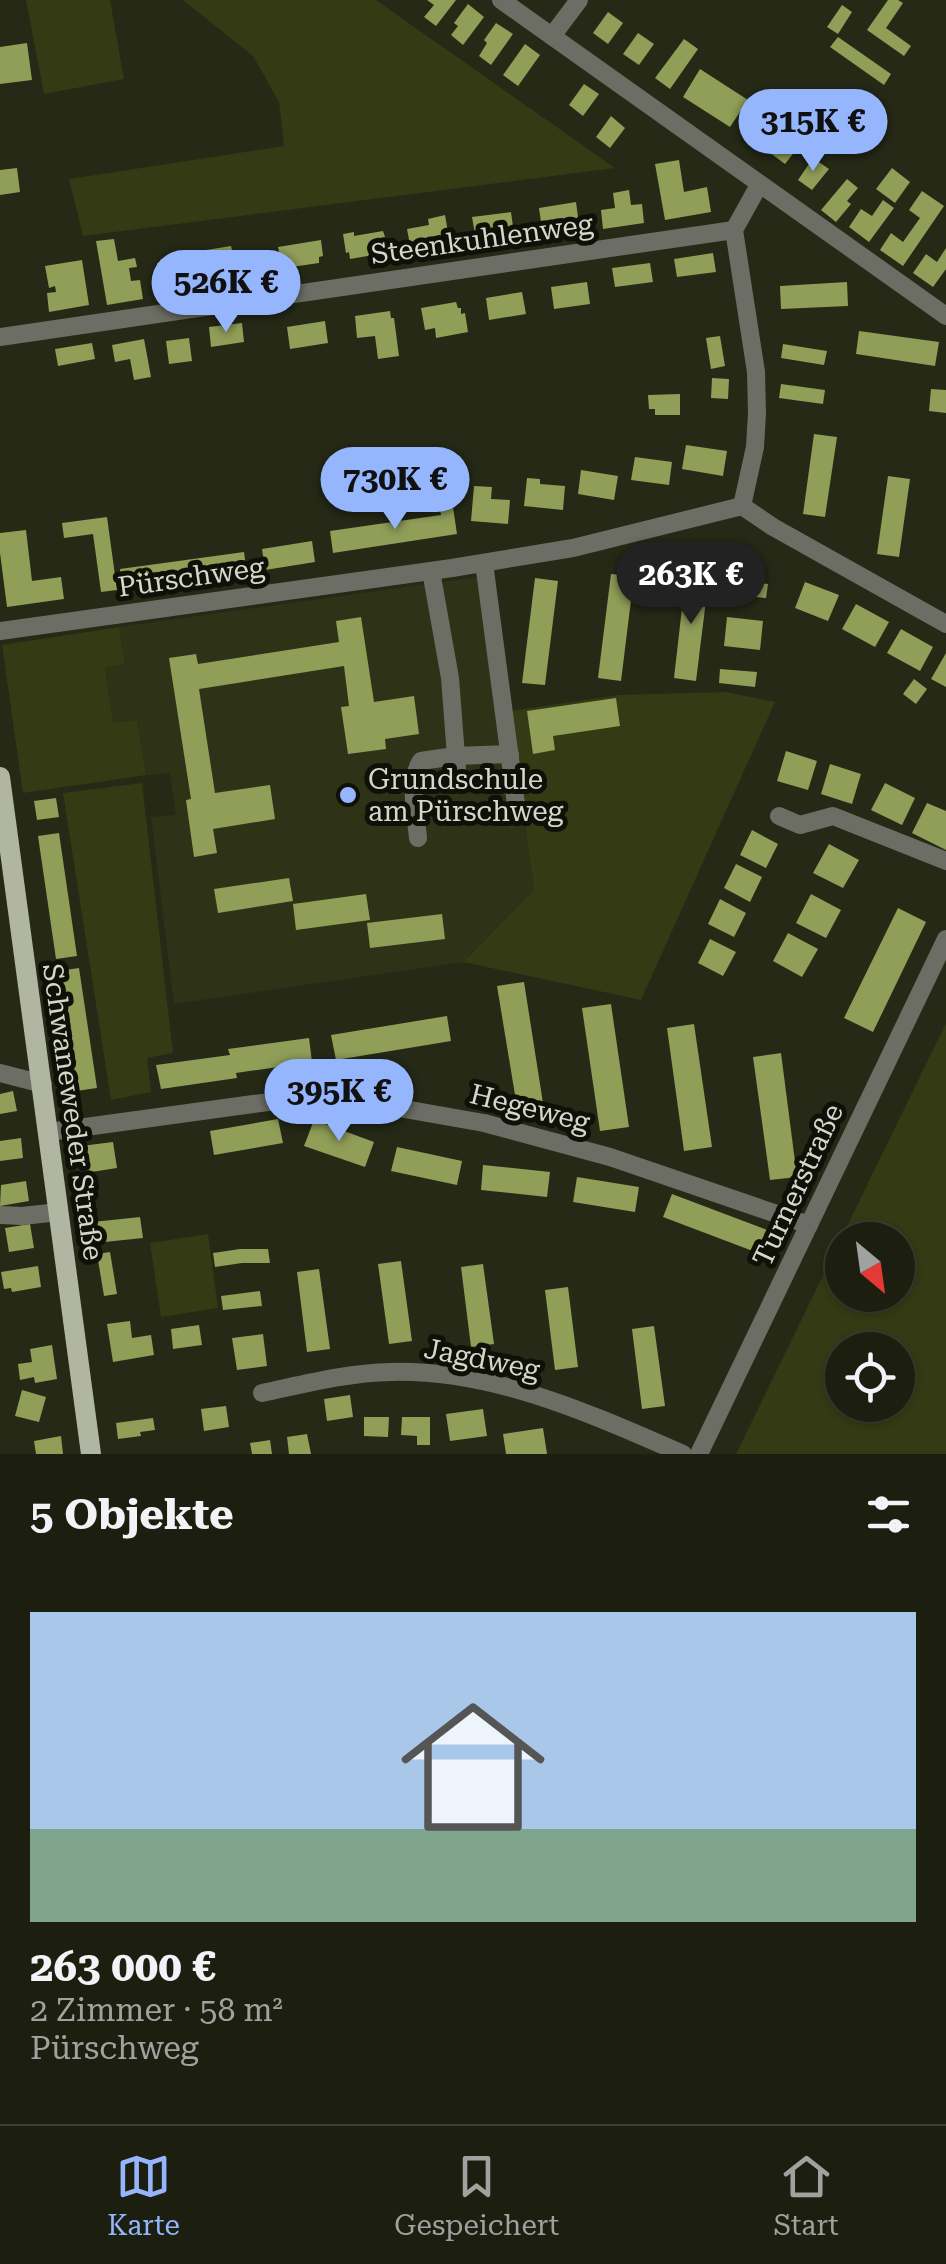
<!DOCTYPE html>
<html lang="de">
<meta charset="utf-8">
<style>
:root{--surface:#1c1f10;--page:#252719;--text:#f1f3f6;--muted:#a0a29f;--line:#3a3d30;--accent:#95b6fd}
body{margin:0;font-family:"Roboto Serif",serif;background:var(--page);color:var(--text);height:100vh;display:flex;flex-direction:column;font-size:38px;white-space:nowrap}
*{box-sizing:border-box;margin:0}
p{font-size:32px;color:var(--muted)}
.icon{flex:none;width:55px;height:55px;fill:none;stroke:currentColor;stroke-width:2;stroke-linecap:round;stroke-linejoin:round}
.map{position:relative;height:1454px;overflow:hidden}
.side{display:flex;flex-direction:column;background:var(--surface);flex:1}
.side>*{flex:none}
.needle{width:65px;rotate:151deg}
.tools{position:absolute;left:825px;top:1222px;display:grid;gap:20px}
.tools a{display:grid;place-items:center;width:90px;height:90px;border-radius:50%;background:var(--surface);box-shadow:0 2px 8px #0004,0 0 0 2px var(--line);font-size:50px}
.price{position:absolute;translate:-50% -85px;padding:0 22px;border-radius:35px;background:var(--accent);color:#111;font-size:32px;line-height:65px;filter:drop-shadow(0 2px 5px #0008)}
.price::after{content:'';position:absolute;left:50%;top:60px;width:30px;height:22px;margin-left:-15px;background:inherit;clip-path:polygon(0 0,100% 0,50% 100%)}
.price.active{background:#222;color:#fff}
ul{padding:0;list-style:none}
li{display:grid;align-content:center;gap:20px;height:530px;padding:0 30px}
li span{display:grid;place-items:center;height:310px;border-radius:0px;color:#555}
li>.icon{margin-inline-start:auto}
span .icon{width:180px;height:180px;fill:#fffc;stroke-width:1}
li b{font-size:42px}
h2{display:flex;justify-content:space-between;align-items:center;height:120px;padding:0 30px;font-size:42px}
.dock{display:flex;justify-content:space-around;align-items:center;height:140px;border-top:2px solid var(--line);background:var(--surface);font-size:28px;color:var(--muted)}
.dock a{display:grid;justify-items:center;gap:5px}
.dock .active{color:var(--accent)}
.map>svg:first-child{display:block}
.built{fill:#2e3318}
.green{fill:#333a14;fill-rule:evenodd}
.building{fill:#909e58}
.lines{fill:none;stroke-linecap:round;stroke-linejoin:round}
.minor{stroke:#6c6e65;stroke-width:18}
.major{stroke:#b1b6a2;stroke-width:20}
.poi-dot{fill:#95b6fd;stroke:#0f1108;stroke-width:4}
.labels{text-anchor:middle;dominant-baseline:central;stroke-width:10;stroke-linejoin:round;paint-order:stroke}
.street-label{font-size:28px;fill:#d4d7ca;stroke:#0f1108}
.poi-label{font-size:28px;fill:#d4d7ca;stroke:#0f1108;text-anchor:start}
</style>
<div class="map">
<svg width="946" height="1454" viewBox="0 0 946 1454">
<rect width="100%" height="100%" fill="#252916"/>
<polygon class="built" points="491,575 534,890 463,962 174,1004 151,817 176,815 170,773 146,775 137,720 113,723 105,668 125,664 119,627"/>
<g class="green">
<polygon points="26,0 110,0 124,79 44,94"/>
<polygon points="183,0 376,0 615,168 83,236 69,179 284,146 279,102 253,56"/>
<polygon points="119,627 125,664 105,668 113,723 137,720 146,775 23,793 2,645"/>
<polygon points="725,692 775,702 641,1000 463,962 534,890 510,711 619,695"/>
<polygon points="142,783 173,1053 147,1058 151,1092 111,1100 63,793"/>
<path d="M 946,1023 L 946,1454 L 736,1454 ZM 842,1240 L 898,1240 L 898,1295 L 842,1295 ZM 842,1350 L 898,1350 L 898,1405 L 842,1405 Z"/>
<polygon points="208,1234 218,1308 161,1317 150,1243"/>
</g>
<g class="building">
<polygon points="427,0 456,0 436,26 424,17 434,5"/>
<polygon points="888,0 898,0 903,3 886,28 911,46 904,56 867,30"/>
<polygon points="468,4 484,17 463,45 451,35 458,26 454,23"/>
<polygon points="842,5 852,12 838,34 827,27"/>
<polygon points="608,12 623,23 608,44 593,33"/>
<polygon points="496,23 513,34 491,65 479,56 487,43 484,40"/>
<polygon points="638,33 654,44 639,65 623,54"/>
<polygon points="838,37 891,74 884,85 830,47"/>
<polygon points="684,39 698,49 670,89 655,78"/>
<polygon points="27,43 32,80 0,84 0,47"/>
<polygon points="525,44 540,55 518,86 503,75"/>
<polygon points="700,69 748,100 730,127 683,97"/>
<polygon points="584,84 599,94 583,116 569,105"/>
<polygon points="798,115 814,127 785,164 769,152"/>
<polygon points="611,116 625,128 610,148 596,137"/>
<polygon points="813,158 829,169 812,190 798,180"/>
<polygon points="679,160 684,192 707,187 711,212 665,220 655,164"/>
<polygon points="17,168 20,192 0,195 0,170"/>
<polygon points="892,168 910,182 895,203 876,189"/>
<polygon points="847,179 858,188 847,201 851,204 836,222 821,210"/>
<polygon points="629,190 631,205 642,204 644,223 603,229 601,210 615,208 613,193"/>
<polygon points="922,191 944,206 903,266 880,250 891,233 903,242 920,218 909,210"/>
<polygon points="883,200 894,208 869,242 849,227 861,209 872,216"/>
<polygon points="576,202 579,224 542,229 539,208"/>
<polygon points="511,212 514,234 476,240 472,217"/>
<polygon points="445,215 450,243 411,250 407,229 429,225 428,219"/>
<polygon points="383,231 388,246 384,247 385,253 350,259 349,252 346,253 343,234 354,232 354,236"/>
<polygon points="114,239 118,261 135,258 137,267 129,268 131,281 140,280 143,299 107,305 96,241"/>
<polygon points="321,240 323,256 319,257 319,263 285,268 284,262 281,262 278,247"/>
<polygon points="231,246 233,254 224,256 226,267 235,266 238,285 202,290 199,272 210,270 208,257 201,258 200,251"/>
<polygon points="946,248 946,269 933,287 913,273 926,254 937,262"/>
<polygon points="713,253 716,272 677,277 674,259"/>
<polygon points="82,260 89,305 49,312 47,293 56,292 55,286 49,288 45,266"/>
<polygon points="179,260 182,284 161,287 157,263"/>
<polygon points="650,263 653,282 615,287 612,268"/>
<polygon points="587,282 590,304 554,309 551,287"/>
<polygon points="847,282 848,306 781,309 780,286"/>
<polygon points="522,292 526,314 489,320 486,298"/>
<polygon points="456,302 458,308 461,308 461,314 465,313 468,332 436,338 435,328 425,330 421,308"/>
<polygon points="390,311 391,318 394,318 399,356 378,359 375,336 357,338 355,316"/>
<polygon points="325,321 328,343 290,349 287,327"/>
<polygon points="242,323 244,342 211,347 209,327"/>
<polygon points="859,331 939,342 935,366 856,354"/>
<polygon points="720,336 725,366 711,369 706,338"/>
<polygon points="189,338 192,361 169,364 166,341"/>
<polygon points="144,339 151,377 134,380 130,359 115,362 112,345"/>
<polygon points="92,343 95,359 58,366 55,349"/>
<polygon points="783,344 827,351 824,365 781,358"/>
<polygon points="712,378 729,379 728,399 711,398"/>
<polygon points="781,384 825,390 823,404 779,398"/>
<polygon points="931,389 946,390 946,413 929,411"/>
<polygon points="680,394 680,415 655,415 655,409 649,409 648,395"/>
<polygon points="814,434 837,437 825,517 803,514"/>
<polygon points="686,445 727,451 723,476 682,469"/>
<polygon points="635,457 672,462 669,485 631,480"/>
<polygon points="581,470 618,476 614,500 578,494"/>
<polygon points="888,476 910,479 899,557 877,554"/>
<polygon points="527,478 540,479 540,484 565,486 563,510 524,506"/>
<polygon points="474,486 492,487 491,499 510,500 508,524 471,521"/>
<polygon points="453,507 457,534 333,553 330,531 441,515 440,509"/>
<polygon points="107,517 117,590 101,592 93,534 64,538 62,523"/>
<polygon points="26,530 32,581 61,577 64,599 7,607 0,553 0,533"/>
<polygon points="312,541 315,562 265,570 262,549"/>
<polygon points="244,552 247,574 123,591 120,569"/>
<polygon points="686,573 709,576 696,681 674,678"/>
<polygon points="611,574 634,576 621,681 598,678"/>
<polygon points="535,578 558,581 545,685 522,683"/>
<polygon points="731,580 768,584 766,598 729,595"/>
<polygon points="805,582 839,595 828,621 795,608"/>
<polygon points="856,604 889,622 875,647 842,629"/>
<polygon points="361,617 374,702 414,696 419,734 385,739 386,749 348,754 341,707 349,706 344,666 199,689 215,793 270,785 275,819 213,829 217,853 194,857 186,800 191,799 169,658 196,654 198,664 339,642 336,621"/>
<polygon points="727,617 763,621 760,650 724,646"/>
<polygon points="901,629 933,647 920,671 887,653"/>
<polygon points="946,653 946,687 931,679"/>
<polygon points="720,669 757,672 755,687 719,683"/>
<polygon points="914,679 927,689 916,704 903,694"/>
<polygon points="616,698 620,726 553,736 555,750 533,754 527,711"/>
<polygon points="786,751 817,761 808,790 777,781"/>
<polygon points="830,764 861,774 852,804 821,794"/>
<polygon points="885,783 915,798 902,825 871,810"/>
<polygon points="56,798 59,817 37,820 34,801"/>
<polygon points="927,803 946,811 946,850 912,833"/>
<polygon points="752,830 778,844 766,868 740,855"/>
<polygon points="59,833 77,956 56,959 38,836"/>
<polygon points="829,844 859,860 843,888 813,873"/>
<polygon points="736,864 762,877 750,902 724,888"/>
<polygon points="289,878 293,901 218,913 214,889"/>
<polygon points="366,894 370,920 296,930 293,904"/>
<polygon points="811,894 841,910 826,938 796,923"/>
<polygon points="720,899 746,913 734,937 708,924"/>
<polygon points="898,908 926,922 873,1032 844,1018"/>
<polygon points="442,914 445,939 370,948 367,923"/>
<polygon points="788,933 818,949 802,977 773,961"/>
<polygon points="710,939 736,952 723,976 698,963"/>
<polygon points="79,968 97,1088 76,1091 58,971"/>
<polygon points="524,982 543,1103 517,1107 497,986"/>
<polygon points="611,1004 629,1127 600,1131 582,1008"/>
<polygon points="447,1016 451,1041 336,1060 331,1035"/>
<polygon points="694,1024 712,1147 684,1151 667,1028"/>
<polygon points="309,1038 312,1062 236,1073 237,1078 161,1089 156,1065 230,1055 228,1049"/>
<polygon points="781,1053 797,1177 770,1180 753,1057"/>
<polygon points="13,1091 17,1111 0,1114 0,1094"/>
<polygon points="278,1119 283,1143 214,1155 210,1131"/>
<polygon points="314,1120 374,1142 365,1167 304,1146"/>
<polygon points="21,1138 23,1158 0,1161 0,1141"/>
<polygon points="113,1142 117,1168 85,1173 81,1146"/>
<polygon points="397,1147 462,1161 457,1185 391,1171"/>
<polygon points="483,1165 550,1172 547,1197 481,1190"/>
<polygon points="577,1177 639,1187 635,1212 573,1202"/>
<polygon points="26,1181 29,1201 0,1206 1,1185"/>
<polygon points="672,1194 767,1230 758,1253 663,1217"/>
<polygon points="140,1217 143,1238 95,1243 93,1222"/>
<polygon points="30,1224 34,1248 9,1252 5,1228"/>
<polygon points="240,1249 268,1249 270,1263 242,1263 215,1267 213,1253"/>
<polygon points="110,1252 117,1294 104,1296 97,1254"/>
<polygon points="401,1261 412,1341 389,1344 378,1264"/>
<polygon points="483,1264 494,1344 471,1347 461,1267"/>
<polygon points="38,1266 41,1287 12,1292 11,1288 4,1289 1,1272"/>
<polygon points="319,1269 330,1349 307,1352 297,1272"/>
<polygon points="568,1287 578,1367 555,1370 545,1290"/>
<polygon points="260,1291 262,1306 223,1310 221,1296"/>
<polygon points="130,1321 132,1338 151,1335 154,1355 113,1362 107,1324"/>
<polygon points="199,1325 202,1345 173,1349 171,1329"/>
<polygon points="654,1326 665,1406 642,1409 632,1329"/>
<polygon points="263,1334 267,1366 237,1370 232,1338"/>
<polygon points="52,1345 57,1379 35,1383 34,1377 20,1380 18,1364 32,1362 30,1349"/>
<polygon points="22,1390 46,1397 39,1422 15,1416"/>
<polygon points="350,1395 353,1417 327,1421 324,1399"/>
<polygon points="226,1406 229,1427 204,1431 201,1409"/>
<polygon points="483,1409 487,1436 450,1441 446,1414"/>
<polygon points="364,1417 389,1417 388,1437 364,1436"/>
<polygon points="402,1417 430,1417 430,1445 417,1445 417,1436 401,1435"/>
<polygon points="153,1418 155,1430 140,1432 141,1436 118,1439 116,1423"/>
<polygon points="543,1428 547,1454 506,1454 503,1434"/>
<polygon points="307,1434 311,1454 289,1454 287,1437"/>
<polygon points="61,1436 63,1454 36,1454 34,1441"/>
<polygon points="270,1440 272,1454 252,1454 250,1443"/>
</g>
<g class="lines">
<g class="minor">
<polyline points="501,0 946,316"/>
<polyline points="552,36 579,0"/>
<polyline points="0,337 734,230"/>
<polyline points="742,506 755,447 757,413 756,372 734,230 759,185"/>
<polyline points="484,563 516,804"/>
<polyline points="431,571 450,678 458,782"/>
<polyline points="0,631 452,568 573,548 742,506 773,527 946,624"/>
<polyline points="779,816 800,825 833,816 946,861"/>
<path d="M 418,838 C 416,815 408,781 421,761 L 455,756 L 510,754"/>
<polyline points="0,1073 43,1084"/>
<polyline points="49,1132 305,1097 376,1104 484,1123 610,1157 809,1225"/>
<polyline points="0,1215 22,1216 59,1212"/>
<path d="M 262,1393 C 305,1384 347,1373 390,1372 C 493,1369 591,1414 683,1454"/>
<polyline points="699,1454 946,939"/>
</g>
<polyline class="major" points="0,777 91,1454"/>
</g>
<circle class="poi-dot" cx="348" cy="795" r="10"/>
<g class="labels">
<g class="street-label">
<text transform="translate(482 239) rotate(-8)">Steenkuhlenweg</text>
<text transform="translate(191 577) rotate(-8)">Pürschweg</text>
<text transform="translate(530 1108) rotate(14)">Hegeweg</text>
<text transform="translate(73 1112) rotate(82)">Schwaneweder Straße</text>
<text transform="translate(798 1185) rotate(-65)">Turnerstraße</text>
<text transform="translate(482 1359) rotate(11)">Jagdweg</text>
</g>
<g class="poi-label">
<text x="368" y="779">Grundschule<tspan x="368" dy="32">am Pürschweg</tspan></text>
</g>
</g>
</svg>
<div class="tools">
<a><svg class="needle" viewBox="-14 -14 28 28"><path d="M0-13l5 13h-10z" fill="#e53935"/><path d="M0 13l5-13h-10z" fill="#a0a29f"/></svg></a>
<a><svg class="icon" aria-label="locate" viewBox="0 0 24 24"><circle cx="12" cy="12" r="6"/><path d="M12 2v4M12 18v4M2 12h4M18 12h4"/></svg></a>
</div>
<b class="price" style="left:813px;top:174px">315K €</b>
<b class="price" style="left:226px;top:335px">526K €</b>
<b class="price" style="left:395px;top:532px">730K €</b>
<b class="price active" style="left:691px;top:627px">263K €</b>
<b class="price" style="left:339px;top:1144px">395K €</b>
</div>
<section class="side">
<h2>5 Objekte<svg class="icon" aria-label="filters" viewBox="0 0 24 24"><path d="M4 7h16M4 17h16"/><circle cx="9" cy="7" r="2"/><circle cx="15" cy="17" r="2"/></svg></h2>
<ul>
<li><span style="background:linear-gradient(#a9c7e8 70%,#7fa58c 0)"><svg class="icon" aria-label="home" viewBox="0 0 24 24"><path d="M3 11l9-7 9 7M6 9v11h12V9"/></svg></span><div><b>263 000 €</b><p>2 Zimmer · 58 m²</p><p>Pürschweg</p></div></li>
</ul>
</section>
<nav class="dock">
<a class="active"><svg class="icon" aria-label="map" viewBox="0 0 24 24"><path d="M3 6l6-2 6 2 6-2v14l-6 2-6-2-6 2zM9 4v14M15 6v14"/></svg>Karte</a>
<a><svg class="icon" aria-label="saved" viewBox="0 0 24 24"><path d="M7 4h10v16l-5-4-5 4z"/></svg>Gespeichert</a>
<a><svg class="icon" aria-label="home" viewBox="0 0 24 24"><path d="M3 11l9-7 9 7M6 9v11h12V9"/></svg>Start</a>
</nav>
